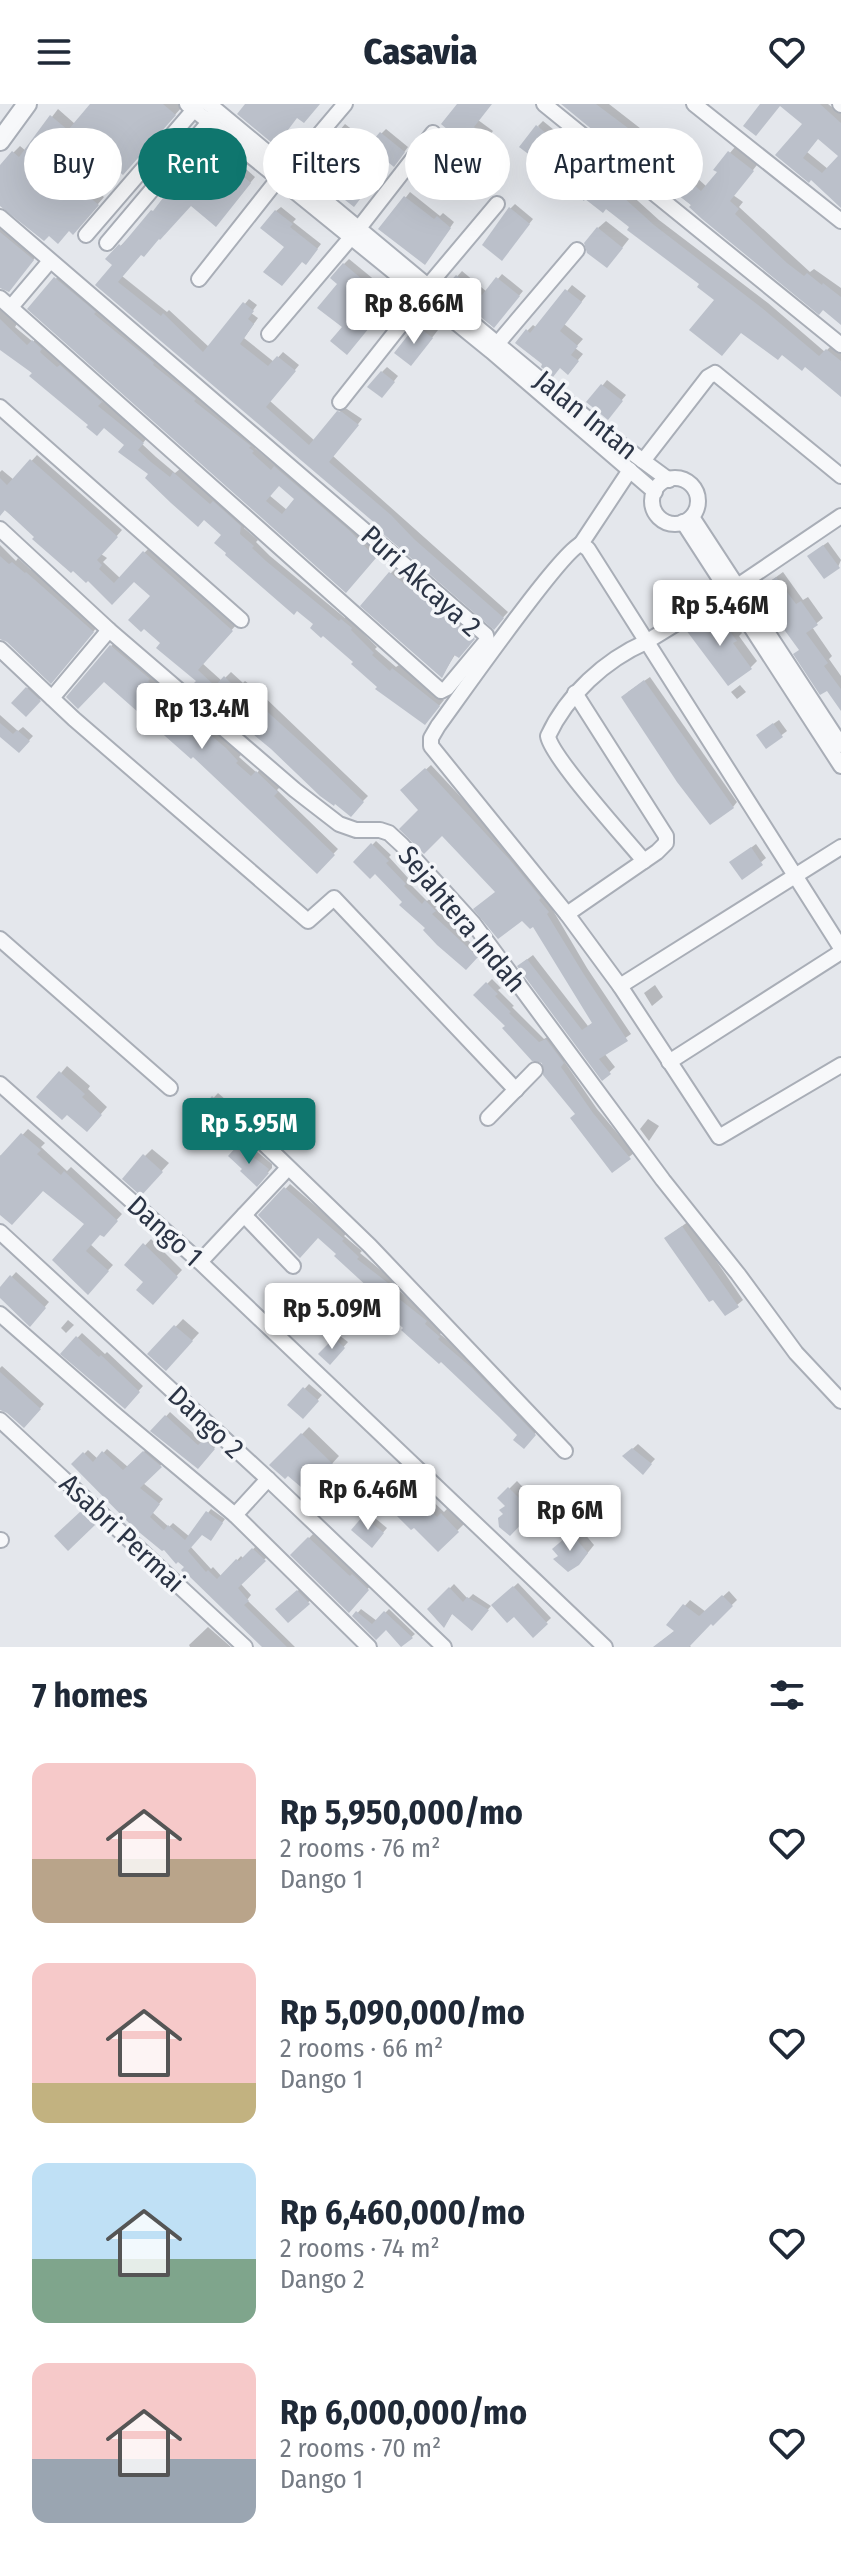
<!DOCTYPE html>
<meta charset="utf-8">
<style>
:root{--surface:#fff;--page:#f2f2f3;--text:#1f2937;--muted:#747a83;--accent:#0f766e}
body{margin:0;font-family:"Fira Sans Condensed",sans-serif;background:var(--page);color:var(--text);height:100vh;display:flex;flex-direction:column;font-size:30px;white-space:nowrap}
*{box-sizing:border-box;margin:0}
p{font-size:26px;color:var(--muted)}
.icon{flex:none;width:44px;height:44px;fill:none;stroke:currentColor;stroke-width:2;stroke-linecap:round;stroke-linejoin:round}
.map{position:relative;height:1543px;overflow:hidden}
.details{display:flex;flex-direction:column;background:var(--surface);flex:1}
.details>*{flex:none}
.top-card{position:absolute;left:24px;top:24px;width:794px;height:72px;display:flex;gap:16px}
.price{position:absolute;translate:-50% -68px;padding:0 18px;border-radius:8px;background:#fff;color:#222;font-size:26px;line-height:52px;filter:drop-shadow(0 2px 4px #0008)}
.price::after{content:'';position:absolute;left:50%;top:48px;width:24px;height:18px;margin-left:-12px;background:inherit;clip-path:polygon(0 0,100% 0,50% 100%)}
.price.current{background:var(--accent);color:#fff}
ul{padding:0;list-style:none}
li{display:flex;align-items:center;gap:24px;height:200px;padding:0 32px}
li span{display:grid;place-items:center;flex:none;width:224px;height:160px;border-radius:16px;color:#555}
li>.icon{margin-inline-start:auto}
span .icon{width:96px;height:96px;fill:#fffc;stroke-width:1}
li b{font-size:34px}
h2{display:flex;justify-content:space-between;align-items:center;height:96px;padding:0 32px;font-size:34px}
.chip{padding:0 28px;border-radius:36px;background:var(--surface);box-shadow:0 8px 32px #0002;font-size:28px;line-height:72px}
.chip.current{background:var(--accent);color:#fff}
header{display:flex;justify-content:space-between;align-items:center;height:104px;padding:0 32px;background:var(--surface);font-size:36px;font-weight:800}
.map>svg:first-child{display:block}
.shadow{fill:#0003;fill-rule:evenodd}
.building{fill:#bbc0ca;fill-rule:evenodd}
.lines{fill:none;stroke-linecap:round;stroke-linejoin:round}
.minor-casing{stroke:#a9aeb7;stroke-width:18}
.tertiary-casing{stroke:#a9aeb7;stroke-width:22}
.minor{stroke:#f7f8fa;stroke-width:14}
.tertiary{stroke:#f7f8fa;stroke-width:18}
.labels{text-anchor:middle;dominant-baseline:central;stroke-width:7;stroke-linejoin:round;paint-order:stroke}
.street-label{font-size:28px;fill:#2b3445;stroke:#f4f6f9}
</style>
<header><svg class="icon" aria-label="menu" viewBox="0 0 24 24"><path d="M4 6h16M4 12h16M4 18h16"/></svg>Casavia<svg class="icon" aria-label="heart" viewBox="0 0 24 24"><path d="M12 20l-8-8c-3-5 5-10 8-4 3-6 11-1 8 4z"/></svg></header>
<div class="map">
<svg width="841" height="1543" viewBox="0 0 841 1543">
<rect width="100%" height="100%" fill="#e4e7ec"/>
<g class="shadow">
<polygon points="92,0 178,0 182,3 130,61 93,43 73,67 104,93 80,121 0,99 0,77 13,49 20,42 26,47 58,5 75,20"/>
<polygon points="460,0 491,0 478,16 493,27 483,40 451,25"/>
<polygon points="562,0 609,0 654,35 658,30 667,37 663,43 707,83 719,68 716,65 735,43 757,61 733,91 743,98 739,103 810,168 814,165 841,184 841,218"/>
<polygon points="762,0 828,0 841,10 841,52 819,33 807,48 828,65 841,52 841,102 812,74 778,51 805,19 781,0"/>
<polygon points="543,17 607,69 659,116 768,199 825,248 832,241 841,249 841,289 805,261 783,249 632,123 574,82 538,22"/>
<polygon points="345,20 363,34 340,63 367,85 358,96 307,64"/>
<polygon points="386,25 408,43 399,55 381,30"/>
<polygon points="212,35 255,73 221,115 191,100 141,148 122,172 167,208 169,206 209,243 249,195 257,201 251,209 258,214 244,234 274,258 283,248 299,261 270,297 315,337 344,303 362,315 333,352 508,508 499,518 365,409 98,181 115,161 108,155 158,103"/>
<polygon points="429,61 448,76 441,85 418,75"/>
<polygon points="410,88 440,112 443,109 454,118 429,154 381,125"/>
<polygon points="515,100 533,115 506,149 510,105"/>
<polygon points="281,103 296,115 293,118 321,140 310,154 286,142 276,107"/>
<polygon points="606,117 629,135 614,154 598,124"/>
<polygon points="0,120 38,150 13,181 0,183"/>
<polygon points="349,155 399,196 389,209 345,223 340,179 344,160"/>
<polygon points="462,167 487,188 502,170 523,187 498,217 448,183"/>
<path d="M 60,170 L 257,342 L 255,344 L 277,362 L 280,359 L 380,448 L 351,482 L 30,205 ZM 279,380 L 297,395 L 287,406 L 269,391 Z"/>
<polygon points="572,181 586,192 564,220 583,235 575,244 583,250 568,268 527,227 533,221 537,224"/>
<polygon points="0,205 17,220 15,223 33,238 38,232 46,239 43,242 46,246 63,260 66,257 105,292 101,296 148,333 142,340 156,353 175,369 180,365 216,396 219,394 245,417 244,424 258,436 256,438 270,452 345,514 347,511 356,518 354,520 377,543 375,545 396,563 399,561 444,596 429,614 356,558 224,430 151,370 127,340 104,322 91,320 0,241"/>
<polygon points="424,215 438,226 418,252 417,222"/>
<polygon points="387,263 398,272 386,287 382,268"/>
<polygon points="607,276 626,291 612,308 589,298"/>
<polygon points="37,351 122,426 101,450 107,454 103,458 120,474 150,443 237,520 202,559 222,577 231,568 243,579 245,577 257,586 368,692 350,710 199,577 163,539 153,492 134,475 112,498 88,475 0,402 0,368 2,366 14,376"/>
<polygon points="828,438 841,456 838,463 814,448"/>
<polygon points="0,441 16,457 18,454 31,466 33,464 98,522 56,572 8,536 0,535"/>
<polygon points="395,465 427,490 431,489 478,529 463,547 456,549 442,572 390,470"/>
<polygon points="783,468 803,496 808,493 823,514 812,523 832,552 829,555 841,572 841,605 764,482"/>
<polygon points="723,502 742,529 739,532 757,557 750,564 689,526"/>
<polygon points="116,538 167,586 191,602 188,604 231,640 241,651 239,653 257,669 261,664 281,682 277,686 338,745 317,767 111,542"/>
<polygon points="650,573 737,698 733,703 628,588"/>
<polygon points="31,580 44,591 26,610 14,599"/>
<polygon points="740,581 746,588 737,595 731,588"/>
<polygon points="0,611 18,627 23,623 33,632 19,647 0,631"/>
<polygon points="779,616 787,627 767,642 763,627"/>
<polygon points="431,661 515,751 553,801 551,803 587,864 631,930 604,949 615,963 603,974 525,857 533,851 588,922 594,918 533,820 497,788 403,686"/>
<polygon points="376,737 391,751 389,753 409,775 407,777 427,797 431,794 438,801 435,804 480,848 466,863 375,768 356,758"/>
<polygon points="756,740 766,754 743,773 737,754"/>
<polygon points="492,875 501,884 498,886 514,902 512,903 544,935 551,931 567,953 564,957 597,1005 634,1049 629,1053 577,1010 544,958 476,891"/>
<polygon points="655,881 663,893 652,902 644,889"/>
<polygon points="67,962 90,982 88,985 107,1003 87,1026 67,1008 61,969"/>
<polygon points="218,989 226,996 206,1017 199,1010"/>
<polygon points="648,1015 659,1022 649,1037 640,1025"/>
<polygon points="28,1025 45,1039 41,1043 67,1067 71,1063 122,1110 103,1131 101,1128 90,1140 113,1161 88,1188 55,1156 87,1120 43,1084 0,1108 0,1051 2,1053"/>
<polygon points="244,1037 272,1060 272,1064 257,1080 231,1051"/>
<polygon points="152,1045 169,1059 148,1082 145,1052"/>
<polygon points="290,1080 347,1129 344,1132 362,1147 360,1149 394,1177 391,1180 430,1212 428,1214 443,1227 440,1230 476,1259 539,1325 524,1342 520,1331 339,1149 318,1131 261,1111"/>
<polygon points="689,1117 743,1196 737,1201 666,1134"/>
<polygon points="151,1135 182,1166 153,1198 146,1178 127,1161"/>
<polygon points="16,1168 49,1198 30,1220 0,1192 0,1186"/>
<polygon points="183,1215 199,1229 173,1257 150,1250"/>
<polygon points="68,1216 74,1221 66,1229 61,1224"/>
<polygon points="82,1229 105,1250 107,1248 143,1282 124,1303 63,1249"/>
<polygon points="339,1231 348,1238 330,1258 321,1250"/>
<polygon points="2,1262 44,1300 24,1322 7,1306 0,1306 0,1264"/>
<polygon points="309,1280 322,1291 303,1312 290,1301"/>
<polygon points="170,1308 203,1338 209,1332 218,1340 197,1362 153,1327"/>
<polygon points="309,1323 339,1352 308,1386 288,1369 272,1361"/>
<polygon points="638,1340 655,1355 643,1368 625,1352"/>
<polygon points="148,1344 164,1358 143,1379 163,1395 152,1408 169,1423 173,1419 190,1433 211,1405 225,1415 214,1430 202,1428 190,1442 211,1465 213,1463 222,1473 241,1452 244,1455 257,1441 268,1452 240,1479 251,1491 247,1496 295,1543 265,1543 187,1463 74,1360 88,1346 98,1355 107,1345 128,1363"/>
<polygon points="517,1377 539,1400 510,1430 505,1409 507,1401 500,1394"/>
<polygon points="421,1386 444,1408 448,1404 464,1420 438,1446 414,1421 397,1409"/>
<polygon points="87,1404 98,1415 68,1444 57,1432"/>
<polygon points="369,1409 387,1424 372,1441 354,1426"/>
<polygon points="579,1423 594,1441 586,1451 560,1451 562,1438"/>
<polygon points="313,1430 355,1469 357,1467 372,1480 349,1506 293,1451"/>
<polygon points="518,1479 551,1514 533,1531 514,1510 494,1501"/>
<polygon points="454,1480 468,1495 473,1490 491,1502 471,1524 453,1508 447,1518 430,1505"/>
<polygon points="302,1483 313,1494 288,1516 278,1505"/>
<polygon points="729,1487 737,1496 713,1519 711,1517 689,1541 691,1543 654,1543 676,1526 669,1520 690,1496 706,1508"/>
<polygon points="361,1505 377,1517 389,1505 415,1530 402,1541 386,1523 376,1533 355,1512"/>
<polygon points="208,1523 231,1543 190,1543 189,1541"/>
</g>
<g class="building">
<polygon points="90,0 163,0 176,11 123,71 93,45 67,75 99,101 73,131 69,127 58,140 49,132 44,137 0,102 0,61 12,47 19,53 50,11 68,26"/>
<polygon points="245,0 320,0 304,19 297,14 282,34 285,36 278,44 237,10"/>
<polygon points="457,0 492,0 474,23 488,34 477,48 459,35 453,42 442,33 448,26 441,20"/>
<polygon points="561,0 596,0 648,39 652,34 664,44 659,49 701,87 717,68 713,66 728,47 754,67 730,97 739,105 735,110 787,159 804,172 807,169 822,181 823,179 841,193 841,221 823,206 819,211 702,115 689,103 691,101 673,87 671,89 646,66 644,68"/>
<path d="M 760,0 L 820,0 L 841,19 L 841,104 L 811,76 L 809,79 L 775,51 L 802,20 L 780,2 L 756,32 L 743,22 ZM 818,35 L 838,52 L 822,69 L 803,54 Z"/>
<polygon points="536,21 602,74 654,121 762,204 819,252 826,245 841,257 841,293 805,263 802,267 782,251 778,256 741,229 722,252 689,226 714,196 697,183 699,180 627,126 629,123 606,105 603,109 585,95 584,97 569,85 571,82 519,43"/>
<polygon points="340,24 360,40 337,69 364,90 354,103 304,64"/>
<polygon points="380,28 405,48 394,63 368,42"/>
<polygon points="205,39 251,79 216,123 191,102 160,136 159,135 144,153 141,151 118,178 161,212 163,209 203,248 243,198 254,207 248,215 254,220 240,240 268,262 277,252 296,267 266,303 309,341 337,307 342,308 359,321 329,358 391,411 414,435 504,514 494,526 381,428 383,426 95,181 112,161 105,155 119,140 121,142 151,106 153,107"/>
<polygon points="423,65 445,82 437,92 415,75"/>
<polygon points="404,92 434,115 437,112 451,124 425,161 378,125"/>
<polygon points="509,103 530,120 502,157 482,141"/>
<polygon points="275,106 293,120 290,123 318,145 306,161 302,158 282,182 263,168 284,143 260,124"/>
<polygon points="597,123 623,144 607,164 587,149 584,139"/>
<polygon points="0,128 34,156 9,188 0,184"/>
<polygon points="343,159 395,203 383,217 378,213 347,251 330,237 342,223 317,204 337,180 330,174"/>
<polygon points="456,171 482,191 496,173 520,192 494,224 445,183"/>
<path d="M 54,173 L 96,208 L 94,210 L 154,259 L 153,261 L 196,295 L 194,297 L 251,342 L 249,344 L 254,347 L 252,349 L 271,366 L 274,362 L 282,369 L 350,427 L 376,454 L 346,489 L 27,205 ZM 279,382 L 294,395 L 282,410 L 266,397 Z"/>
<polygon points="565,185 582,198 560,227 578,242 571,251 579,257 568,271 560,264 553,273 541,263 542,260 515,239 526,225 530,229"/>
<polygon points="0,215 27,241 32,236 42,245 40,248 42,250 57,263 60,261 102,298 98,302 144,339 138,346 151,358 170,373 173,368 210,400 213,397 241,422 240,430 254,442 252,444 266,457 339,517 341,515 352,524 351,526 374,549 372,551 390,567 392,564 440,602 425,621 375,585 377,583 351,560 353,558 323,532 321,534 310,524 313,520 297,507 294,511 225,451 226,449 214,439 221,431 204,416 198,423 171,399 145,374 148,370 118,348 124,341 104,324 97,332 86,323 88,321 29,272 32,269 0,246"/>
<polygon points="416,221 433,234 411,262 394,249"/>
<polygon points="381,267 395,278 382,294 367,283"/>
<polygon points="601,280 623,297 608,316 586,298"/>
<polygon points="30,355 118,433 97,456 102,461 99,465 114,479 143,447 233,527 198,566 215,582 224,572 236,584 238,581 326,661 364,698 351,713 335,700 334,702 320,692 271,645 230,611 227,613 194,579 196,577 156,544 160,539 144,525 141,528 128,516 150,492 134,478 112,501 88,477 86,479 73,467 71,469 40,442 32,435 34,433 5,406 0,412 0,374 7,381"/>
<polygon points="823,441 840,464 824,475 807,452"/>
<polygon points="0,452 9,460 12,458 25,469 26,468 94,528 51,580 7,538 0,535"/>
<polygon points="389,468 422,493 426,492 436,501 434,503 475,535 459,554 454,551 442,574 360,502"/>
<polygon points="776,473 796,500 801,497 818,521 806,529 828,559 824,562 841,585 841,607 827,587 820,591 793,550 799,546 756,487"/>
<polygon points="715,507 737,537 733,539 752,565 728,582 686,526"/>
<polygon points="110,541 150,575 148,577 162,590 188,607 186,610 226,644 238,657 236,659 251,672 256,667 278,688 274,692 335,751 317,770 193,653 191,655 104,578 78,605 66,593"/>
<polygon points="644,576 734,704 710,721 677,678 621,593"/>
<polygon points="26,583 41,597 26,613 11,599"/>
<polygon points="0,619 13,630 17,626 30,637 19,649 0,633"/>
<polygon points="773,619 783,633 766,645 756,631"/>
<polygon points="425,664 510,756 541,794 539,796 549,808 547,810 583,869 628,937 599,955 611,970 602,977 517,862 527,855 582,926 592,919 533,823 530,825 522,817 498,835 473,805 495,788 442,732 424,750 399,725 418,706 400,686"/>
<polygon points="371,739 389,757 386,759 406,780 404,782 422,800 425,796 436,807 432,810 478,853 466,866 437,841 423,826 425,824 399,801 402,798 375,770 370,775 353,758"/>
<polygon points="751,743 763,761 742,776 729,758"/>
<polygon points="486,878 498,890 495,892 511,908 509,909 539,938 546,935 564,959 561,963 593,1009 631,1055 612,1069 570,1014 575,1010 543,971 542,959 532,957 502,924 505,922 473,891"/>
<polygon points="59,967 85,990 82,993 102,1011 87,1028 67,1011 62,1016 36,993"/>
<polygon points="212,992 223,1002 206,1020 196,1011"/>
<polygon points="21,1029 41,1046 37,1050 61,1071 64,1067 118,1117 104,1133 100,1131 86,1147 109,1167 88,1191 52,1156 84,1120 43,1087 12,1121 0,1111 0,1052"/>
<polygon points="238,1041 269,1065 267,1068 269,1069 257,1083 240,1067 242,1065 228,1052"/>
<polygon points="143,1050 163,1068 141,1092 122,1075"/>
<polygon points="284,1083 344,1135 342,1137 359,1153 357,1155 392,1182 388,1186 427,1217 425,1220 440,1233 438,1235 472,1264 536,1331 524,1345 513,1336 517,1331 499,1313 441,1258 439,1260 401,1226 403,1224 390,1212 394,1207 334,1152 336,1150 318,1134 300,1154 258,1111"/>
<polygon points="682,1122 739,1203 725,1212 713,1196 709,1198 664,1134"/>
<polygon points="143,1139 178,1173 153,1201 136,1186 143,1178 124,1161"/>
<polygon points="10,1171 46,1204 30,1223 0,1194 0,1183"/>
<polygon points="174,1221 193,1237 166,1267 147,1250"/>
<polygon points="76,1232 99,1253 101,1251 140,1288 125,1305 60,1250"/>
<polygon points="334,1234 345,1244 330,1261 318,1250"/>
<polygon points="0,1268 41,1305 24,1324 7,1309 0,1306"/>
<polygon points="303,1283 319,1297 303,1315 287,1301"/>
<polygon points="165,1311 198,1341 204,1335 215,1345 198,1365 150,1327"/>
<polygon points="301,1329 334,1361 308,1389 288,1372 285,1375 269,1361"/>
<polygon points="632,1344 652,1360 643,1371 622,1352"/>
<polygon points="102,1347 123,1366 143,1347 162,1363 140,1384 160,1400 150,1413 164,1426 168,1421 185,1436 206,1407 223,1419 211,1437 202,1431 188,1447 206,1468 208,1466 217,1475 236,1455 239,1457 252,1444 266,1457 238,1484 249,1497 244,1501 287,1543 262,1543 189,1472 188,1474 181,1466 184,1463 178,1458 176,1460 164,1446 162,1447 134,1424 71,1360 83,1348 93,1358"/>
<polygon points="508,1383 533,1408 510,1432 499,1423 498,1414 503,1410 499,1406 505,1402 497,1394"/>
<polygon points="414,1390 437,1413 441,1409 459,1428 438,1448 414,1424 411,1426 394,1409"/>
<polygon points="81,1407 95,1421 68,1447 54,1432"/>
<polygon points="363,1412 384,1429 372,1444 351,1426"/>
<polygon points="571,1429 588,1449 579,1461 568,1468 553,1455 558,1452 552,1445"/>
<polygon points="308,1433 350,1472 352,1470 369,1486 349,1509 290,1451"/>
<polygon points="513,1482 548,1520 533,1534 514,1513 507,1519 491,1501"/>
<polygon points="449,1483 463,1498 467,1493 489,1506 472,1527 452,1510 444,1524 427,1505"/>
<polygon points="297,1486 310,1500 288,1519 275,1505"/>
<polygon points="722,1491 733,1502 713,1522 711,1520 689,1543 653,1543 674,1527 666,1521 683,1500 699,1512"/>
<polygon points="356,1507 372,1520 384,1507 413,1534 401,1543 386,1526 376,1536 352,1512"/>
</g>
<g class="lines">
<defs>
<g id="minor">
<polyline points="187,0 491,247 655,388"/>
<polyline points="209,0 601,326 669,376"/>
<polyline points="544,0 841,241"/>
<polyline points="694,0 841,117"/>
<polyline points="840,0 841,1"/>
<polyline points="290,65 345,0"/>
<polyline points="0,113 486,531 487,536 447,584 441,587 0,194"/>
<polyline points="86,131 198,1"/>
<polyline points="107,139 215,11"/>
<polyline points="199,175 278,75"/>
<polyline points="428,182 497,100"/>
<polyline points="11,203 50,157"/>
<polyline points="269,230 359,124 433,29"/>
<polyline points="492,246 577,146"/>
<polyline points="340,298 423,193"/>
<polyline points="0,303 241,516"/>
<polyline points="643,357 708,273 715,269 841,372"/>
<circle cx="675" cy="397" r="23"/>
<polyline points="692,413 841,641"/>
<polyline points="683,418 841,662"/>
<polyline points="0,425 109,526 295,686 339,720 356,726 380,726 389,729 402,741 473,819 663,1076 738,1170 796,1249 841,1297"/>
<polyline points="581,440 630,366"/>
<polyline points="0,545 74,615 308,817 334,794 516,986"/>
<polyline points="575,589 666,732 666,739 657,748 567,810 620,882 841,743"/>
<polyline points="52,594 109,526"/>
<path d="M 644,757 C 626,735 551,653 548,632 C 567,591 605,556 646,538 L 739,481 L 841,412"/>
<path d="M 567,810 L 431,642 L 431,634 L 438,622 C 458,595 561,447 581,440 L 588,445 L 841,844"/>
<polyline points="0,835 170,984"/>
<polyline points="620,882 719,1033 841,961"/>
<polyline points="669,958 841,848"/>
<polyline points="0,980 200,1158 605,1543"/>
<polyline points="488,1014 535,966"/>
<polyline points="253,1029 370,1142 565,1347"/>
<polyline points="244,1111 293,1162"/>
<polyline points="0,1128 268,1375 444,1543"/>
<polyline points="200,1158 288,1064"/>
<polyline points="0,1210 112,1308 235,1411 268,1375"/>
<polyline points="0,1316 245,1543"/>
<polyline points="235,1411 369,1543"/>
<polyline points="0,1436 1,1436"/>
</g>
<polyline id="tertiary" points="0,37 27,0"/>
</defs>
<use href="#minor" class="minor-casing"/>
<use href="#tertiary" class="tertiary-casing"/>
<use href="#minor" class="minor"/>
<use href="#tertiary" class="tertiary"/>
</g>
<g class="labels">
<g class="street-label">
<text transform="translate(586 311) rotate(39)">Jalan Intan</text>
<text transform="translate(421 477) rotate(42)">Puri Akcaya 2</text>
<text transform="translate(462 815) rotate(50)">Sejahtera Indah</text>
<text transform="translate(165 1127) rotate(42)">Dango 1</text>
<text transform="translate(206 1318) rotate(43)">Dango 2</text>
<text transform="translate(122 1429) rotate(43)">Asabri Permai</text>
</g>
</g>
</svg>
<b class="price" style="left:414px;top:242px">Rp 8.66M</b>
<b class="price" style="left:720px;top:544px">Rp 5.46M</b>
<b class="price" style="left:202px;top:647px">Rp 13.4M</b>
<b class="price current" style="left:249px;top:1062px">Rp 5.95M</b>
<b class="price" style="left:332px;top:1247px">Rp 5.09M</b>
<b class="price" style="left:368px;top:1428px">Rp 6.46M</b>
<b class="price" style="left:570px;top:1449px">Rp 6M</b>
<div class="top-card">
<a class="chip">Buy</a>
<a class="chip current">Rent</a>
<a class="chip">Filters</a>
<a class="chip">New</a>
<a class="chip">Apartment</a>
</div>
</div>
<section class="details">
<h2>7 homes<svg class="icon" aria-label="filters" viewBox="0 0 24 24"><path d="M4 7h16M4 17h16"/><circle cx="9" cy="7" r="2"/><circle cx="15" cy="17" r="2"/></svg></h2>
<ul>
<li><span style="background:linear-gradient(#f6c9c9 60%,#b9a48a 0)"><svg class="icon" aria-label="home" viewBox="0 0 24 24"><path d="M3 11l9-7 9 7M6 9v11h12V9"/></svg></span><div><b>Rp 5,950,000/mo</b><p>2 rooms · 76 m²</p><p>Dango 1</p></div><svg class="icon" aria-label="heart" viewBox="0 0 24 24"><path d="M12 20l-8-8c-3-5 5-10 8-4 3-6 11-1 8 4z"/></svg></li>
<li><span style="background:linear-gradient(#f6c9c9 75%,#c2b280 0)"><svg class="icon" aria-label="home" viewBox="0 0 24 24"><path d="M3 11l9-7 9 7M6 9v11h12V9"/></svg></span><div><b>Rp 5,090,000/mo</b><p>2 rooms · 66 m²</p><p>Dango 1</p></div><svg class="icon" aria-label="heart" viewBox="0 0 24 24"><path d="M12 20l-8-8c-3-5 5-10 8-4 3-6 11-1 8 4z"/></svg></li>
<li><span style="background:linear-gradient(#bfe0f5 60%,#7fa58c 0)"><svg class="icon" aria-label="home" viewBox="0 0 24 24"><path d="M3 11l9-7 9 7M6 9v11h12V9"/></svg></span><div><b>Rp 6,460,000/mo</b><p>2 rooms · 74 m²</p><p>Dango 2</p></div><svg class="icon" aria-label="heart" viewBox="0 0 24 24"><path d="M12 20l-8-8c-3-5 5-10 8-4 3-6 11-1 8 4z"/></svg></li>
<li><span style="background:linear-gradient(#f6c9c9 60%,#9aa5b1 0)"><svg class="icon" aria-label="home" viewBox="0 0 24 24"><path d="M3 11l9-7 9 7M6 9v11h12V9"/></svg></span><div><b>Rp 6,000,000/mo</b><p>2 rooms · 70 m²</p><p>Dango 1</p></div><svg class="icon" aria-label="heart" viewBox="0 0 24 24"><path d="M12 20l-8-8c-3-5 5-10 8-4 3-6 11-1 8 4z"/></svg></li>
</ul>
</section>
